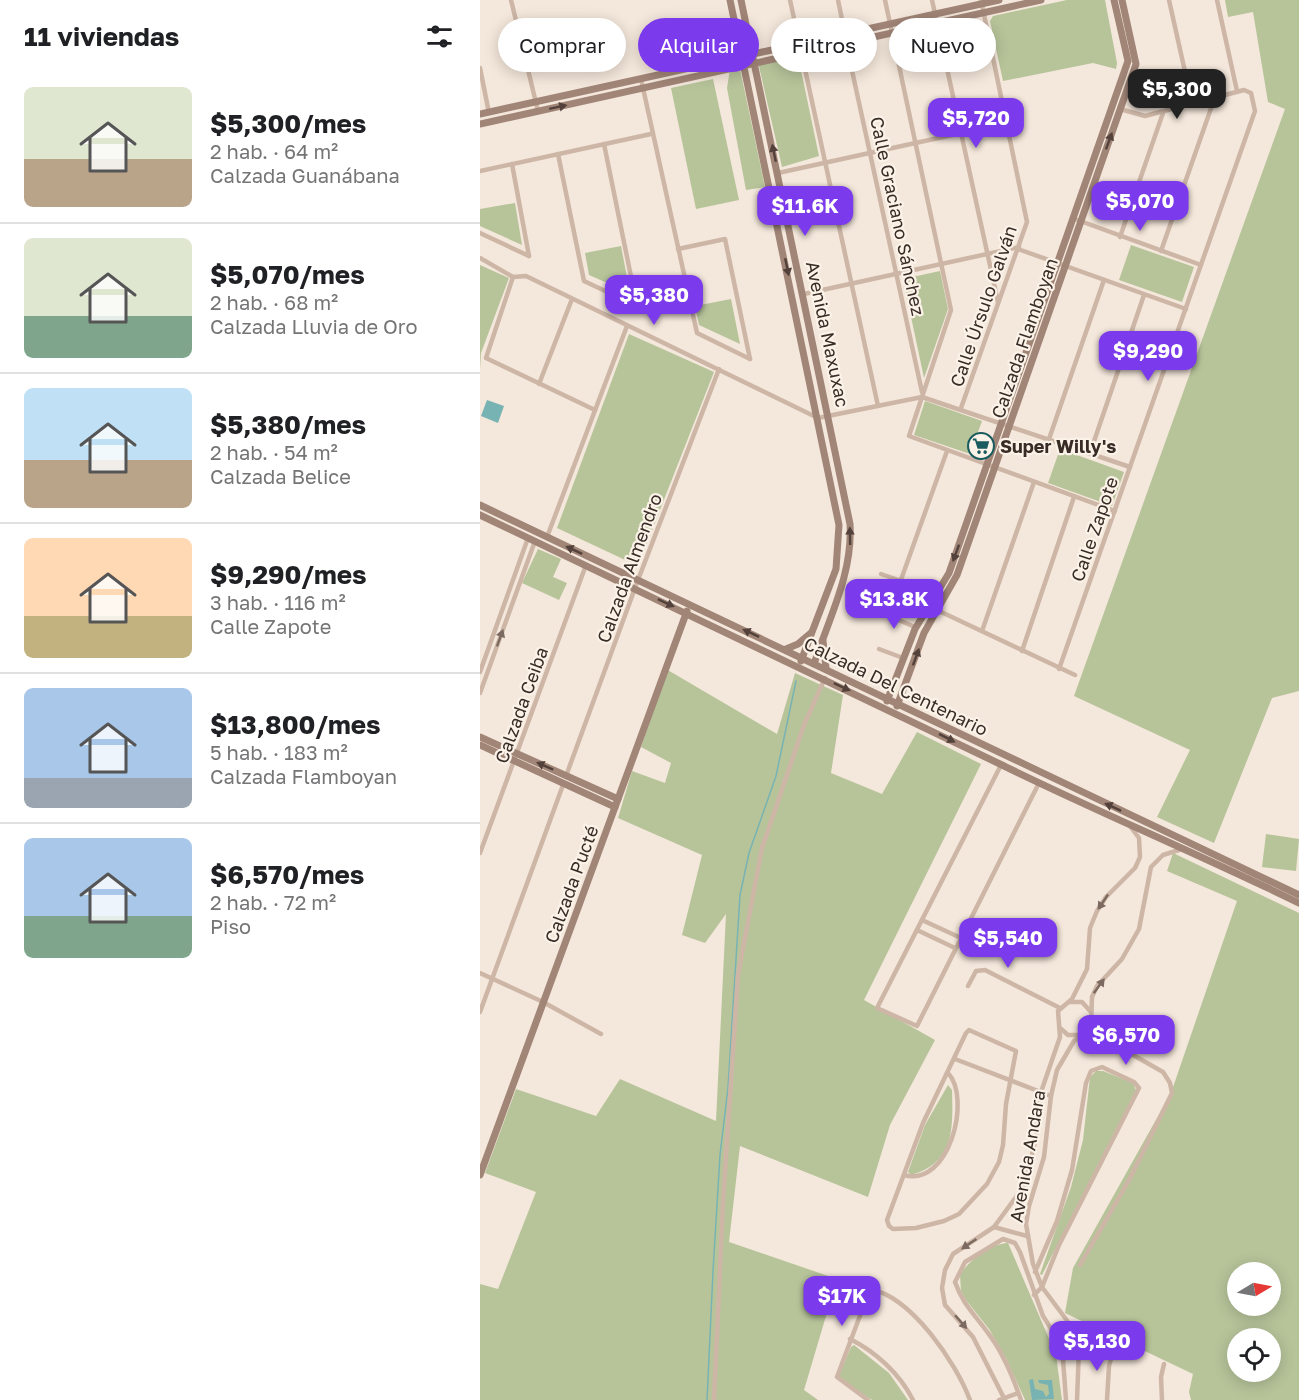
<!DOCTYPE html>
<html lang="es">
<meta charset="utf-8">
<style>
:root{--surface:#fff;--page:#f6f6f6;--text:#202124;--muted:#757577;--line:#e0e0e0;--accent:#7c3aed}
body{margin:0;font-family:"Golos Text",sans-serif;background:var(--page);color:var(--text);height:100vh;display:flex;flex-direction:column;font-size:22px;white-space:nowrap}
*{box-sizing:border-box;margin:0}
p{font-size:20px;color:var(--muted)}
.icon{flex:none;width:33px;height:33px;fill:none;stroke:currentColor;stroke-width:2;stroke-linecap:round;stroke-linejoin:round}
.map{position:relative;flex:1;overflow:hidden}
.drawer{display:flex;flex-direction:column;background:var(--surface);width:480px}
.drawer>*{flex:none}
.hud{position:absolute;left:18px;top:18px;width:570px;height:54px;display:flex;gap:12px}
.needle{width:39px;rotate:80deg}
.buttons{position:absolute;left:747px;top:1262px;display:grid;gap:12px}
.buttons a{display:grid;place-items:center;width:54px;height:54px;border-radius:50%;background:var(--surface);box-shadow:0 3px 15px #0003;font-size:30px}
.price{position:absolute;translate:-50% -51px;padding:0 14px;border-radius:12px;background:var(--accent);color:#fff;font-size:20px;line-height:39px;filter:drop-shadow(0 2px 3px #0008)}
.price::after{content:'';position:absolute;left:50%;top:36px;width:18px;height:14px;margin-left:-9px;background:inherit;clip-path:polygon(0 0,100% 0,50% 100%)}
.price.on{background:#222;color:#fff}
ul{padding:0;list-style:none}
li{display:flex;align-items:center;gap:18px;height:150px;padding:0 24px}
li+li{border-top:2px solid var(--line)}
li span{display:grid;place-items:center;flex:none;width:168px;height:120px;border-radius:9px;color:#555}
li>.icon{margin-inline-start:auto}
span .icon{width:72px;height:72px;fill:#fffc;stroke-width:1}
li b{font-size:26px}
h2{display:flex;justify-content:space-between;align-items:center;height:72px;padding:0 24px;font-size:26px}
.tag{padding:0 21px;border-radius:27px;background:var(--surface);box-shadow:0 3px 15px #0003;font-size:21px;line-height:54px}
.tag.on{background:var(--accent);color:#fff}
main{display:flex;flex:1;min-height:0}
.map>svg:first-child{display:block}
.green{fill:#b7c49a;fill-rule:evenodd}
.water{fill:#78b3b3}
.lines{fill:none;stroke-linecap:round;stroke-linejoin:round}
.stream{stroke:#78b3b3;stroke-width:1.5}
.street{stroke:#cdb6a6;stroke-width:4.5}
.secondary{stroke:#a18577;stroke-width:7}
.oneway{fill:#53423b}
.oneway2{fill:#7c6a60}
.labels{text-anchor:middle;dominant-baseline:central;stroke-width:4.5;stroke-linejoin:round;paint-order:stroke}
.street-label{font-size:18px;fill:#392c27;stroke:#fbf2e8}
.poi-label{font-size:18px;font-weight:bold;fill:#392c27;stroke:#fbf2e8;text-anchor:start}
</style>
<main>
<section class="drawer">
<h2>11 viviendas<svg class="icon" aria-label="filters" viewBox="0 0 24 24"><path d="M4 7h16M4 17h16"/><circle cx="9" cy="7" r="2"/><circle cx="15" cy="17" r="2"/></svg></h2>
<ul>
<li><span style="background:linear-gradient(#dfe7d0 60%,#b9a48a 0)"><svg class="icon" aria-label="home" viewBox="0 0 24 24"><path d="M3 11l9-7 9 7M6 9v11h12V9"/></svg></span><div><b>$5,300/mes</b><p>2 hab. · 64 m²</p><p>Calzada Guanábana</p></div></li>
<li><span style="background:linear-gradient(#dfe7d0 65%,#7fa58c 0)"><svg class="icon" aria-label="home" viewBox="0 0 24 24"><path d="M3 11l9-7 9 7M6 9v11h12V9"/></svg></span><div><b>$5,070/mes</b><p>2 hab. · 68 m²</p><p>Calzada Lluvia de Oro</p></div></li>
<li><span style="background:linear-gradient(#bfe0f5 60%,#b9a48a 0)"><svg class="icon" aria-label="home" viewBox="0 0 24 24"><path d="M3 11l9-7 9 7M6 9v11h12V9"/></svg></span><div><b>$5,380/mes</b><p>2 hab. · 54 m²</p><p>Calzada Belice</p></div></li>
<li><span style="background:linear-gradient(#ffd9b3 65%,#c2b280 0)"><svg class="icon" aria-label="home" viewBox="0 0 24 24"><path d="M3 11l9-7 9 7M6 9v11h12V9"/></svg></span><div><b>$9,290/mes</b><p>3 hab. · 116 m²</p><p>Calle Zapote</p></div></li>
<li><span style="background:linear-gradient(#a9c7e8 75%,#9aa5b1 0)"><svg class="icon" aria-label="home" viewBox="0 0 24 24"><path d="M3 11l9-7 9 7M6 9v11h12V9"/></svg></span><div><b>$13,800/mes</b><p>5 hab. · 183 m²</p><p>Calzada Flamboyan</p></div></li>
<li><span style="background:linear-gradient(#a9c7e8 65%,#7fa58c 0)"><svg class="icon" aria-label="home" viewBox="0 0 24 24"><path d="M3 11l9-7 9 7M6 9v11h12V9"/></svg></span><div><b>$6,570/mes</b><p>2 hab. · 72 m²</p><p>Piso</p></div></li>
</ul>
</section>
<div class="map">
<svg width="819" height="1400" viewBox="0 0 819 1400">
<rect width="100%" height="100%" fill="#f4e7db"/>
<g class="green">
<polygon points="587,0 625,0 637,63 636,69 613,63 523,81 510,21 513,16"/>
<polygon points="745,0 819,0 819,691 792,698 734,843 677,817 710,750 594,696 805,109 788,102 773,12 748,17"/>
<polygon points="318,56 339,156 302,167 278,62"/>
<polygon points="250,69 260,69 285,187 266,190 247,88"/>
<polygon points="233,79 259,200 216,209 191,88"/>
<polygon points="35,203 42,245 0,226 0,209"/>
<polygon points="651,245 714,267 702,302 639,280"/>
<polygon points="141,246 150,293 109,275 105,253"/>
<polygon points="0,265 29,278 1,353 0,370"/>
<polygon points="460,271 468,309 444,378 423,279"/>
<polygon points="251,299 260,344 219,325 215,306"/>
<polygon points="149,334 234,372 158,566 77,528"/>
<polygon points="445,401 502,421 490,454 434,435"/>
<polygon points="580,449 644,472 632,506 568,483"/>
<polygon points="58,549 81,559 73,577 87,583 79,600 42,583"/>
<polygon points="186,669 297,734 315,673 363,695 351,773 402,794 437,732 501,764 384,1000 455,1040 410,1125 388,1197 260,1146 249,1242 357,1279 324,1390 338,1400 0,1400 0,1284 18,1289 56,1192 5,1173 36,1089 116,1116 140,1079 236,1121 246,914 225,943 202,935 222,855 138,818 152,771 185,783 191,763 161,747"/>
<polygon points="786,834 819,839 816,871 782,867"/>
<path d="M 693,853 L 819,913 L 819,1400 L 711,1400 L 709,1392 L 713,1374 L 585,1313 L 593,1268 L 691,1093 L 757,901 L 687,871 ZM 758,1272 L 790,1272 L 790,1305 L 758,1305 ZM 758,1338 L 790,1338 L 790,1371 L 758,1371 Z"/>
<polygon points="616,1071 623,1071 653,1083 656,1090 562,1275 560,1274 591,1187 603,1140 610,1077"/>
<path d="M 468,1085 L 472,1090 C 473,1128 475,1163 431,1175 L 428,1172 L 445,1125 Z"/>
<path d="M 528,1243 L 576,1355 L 582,1400 L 545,1400 L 526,1358 L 509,1329 L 486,1300 L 481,1291 L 480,1275 C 489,1260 510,1244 528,1243 Z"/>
<polygon points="374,1345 409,1373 428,1400 392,1400 361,1379 359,1376 371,1347"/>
</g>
<g class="water">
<polygon points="7,400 24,406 18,423 1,416"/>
<polygon points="553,1379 555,1389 563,1391 566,1397 569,1394 568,1385 559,1383 558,1380 572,1380 574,1399 552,1400 549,1380"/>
</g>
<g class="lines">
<polyline class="stream" points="227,1400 233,1271 240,1155 248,1088 260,895 269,853 296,776 316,681"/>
<g class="street">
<polyline points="31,0 58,111"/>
<polyline points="310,0 398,406"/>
<polyline points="358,0 365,34"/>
<polyline points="405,0 471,310 429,436 635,511"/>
<polyline points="452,0 518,302"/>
<polyline points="689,0 712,103"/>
<polyline points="737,0 757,91"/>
<polyline points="366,43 442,392"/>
<polyline points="0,68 9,113"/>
<polyline points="161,79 217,333 270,359"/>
<polyline points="124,144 157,306"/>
<polyline points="78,154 104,281 157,306"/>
<polyline points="32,164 49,256"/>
<polyline points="0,171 171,134"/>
<polyline points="298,173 527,123"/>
<polyline points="592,218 721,265"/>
<polyline points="0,233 49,256"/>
<polyline points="640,237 683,113"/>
<polyline points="198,249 245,239 270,359"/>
<polyline points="538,249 706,309"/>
<polyline points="681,251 735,97"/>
<polyline points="0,258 33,277 46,276 338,418 442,397 650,467"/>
<polyline points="33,277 6,358 115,410"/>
<polyline points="324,294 539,247"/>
<polyline points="59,384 92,299"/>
<polyline points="481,408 547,222 501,0"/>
<polyline points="569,439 624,280"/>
<polyline points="467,451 417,591 418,598 457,610 595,675"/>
<polyline points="610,453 664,295"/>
<polyline points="67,537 147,326"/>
<polyline points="401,574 421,581"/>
<polyline points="385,604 389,593 407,599 402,613 435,627"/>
<polyline points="502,631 554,482"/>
<polyline points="399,649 423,658"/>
<polyline points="542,651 594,497"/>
<polyline points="579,669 775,111 771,93 764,90 665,116 640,109"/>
<polyline points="0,672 48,538"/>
<polyline points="0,693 55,541"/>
<polyline points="521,765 397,1008 437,1026 559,783"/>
<polyline points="86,776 158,580 239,369"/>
<polyline points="0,853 106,565"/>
<polyline points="442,920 481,938"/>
<polyline points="437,930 475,948"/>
<polyline points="0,973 63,1002 121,1034"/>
<polyline points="488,986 496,971 505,970 580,1008"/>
<polyline points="589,1002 602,1002 611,1012"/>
<polyline points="0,1012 83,785"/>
<polyline points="580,1028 588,1035 601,1035"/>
<polygon points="489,1030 536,1051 526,1104 523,1145 519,1162 507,1184 479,1214 464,1221 436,1228 413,1229 409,1226 407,1220 443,1123 486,1033"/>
<polyline points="475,1059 571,1096"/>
<path d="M 424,1175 C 469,1188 492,1098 468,1073"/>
<polyline points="514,1227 547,1236"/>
<polyline points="600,1265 649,1180 692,1093 690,1083 683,1072 609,1030"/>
<polyline points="554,1295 562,1287 579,1245 659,1088 654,1082 622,1067 611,1071 606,1083 592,1170 577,1221 555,1272"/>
<path d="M 370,1339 C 396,1352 420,1374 433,1400"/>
<polyline points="234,1400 243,1203 258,975 282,848 324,725 345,678"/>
<path d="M 388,1400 L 357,1377 L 390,1289 C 432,1297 476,1363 490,1400"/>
<polyline points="519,1400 538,1393"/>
<polyline points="525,1400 493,1337 465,1305 462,1288 465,1270 473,1254 514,1227 544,1186 556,1138 561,1092 580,1037 578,1011 592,999 607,969 610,928 617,911 626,897 655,868 660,857 659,838 650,826"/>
<path d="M 541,1400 C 533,1377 523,1352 508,1333 C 495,1315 482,1303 475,1282 L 485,1262 L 523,1239 L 535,1243 L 540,1252 L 563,1316 L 582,1346 L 586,1400"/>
<polyline points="597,1400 599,1348 597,1334 562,1287 553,1264 546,1224 549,1206 564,1157 571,1096 577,1070 594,1041 611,1025 612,997 617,986 642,959 659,929 671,867 683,855 702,849"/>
<polyline points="627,1400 629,1366 634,1348"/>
<polyline points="682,1400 681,1377 684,1364"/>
</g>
<g class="secondary">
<polyline points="250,0 359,525 356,569 321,661"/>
<path d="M 261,0 L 370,524 C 373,573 349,618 334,664"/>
<polyline points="0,114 519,0"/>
<polyline points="0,124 561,0"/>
<polyline points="0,505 819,895"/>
<path d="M 0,515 C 174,598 348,681 522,765 C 620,813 721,855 819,903"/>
<polyline points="343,641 346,668"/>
<polyline points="306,649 318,644 331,633"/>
<polyline points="407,701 435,629 469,573 648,61 634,0"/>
<polyline points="417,706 444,633 477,575 656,64 642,0"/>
<polyline points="0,737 138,799"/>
<polyline points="0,745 135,807"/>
<polyline points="0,1175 207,611"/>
</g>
</g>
<defs><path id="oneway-solid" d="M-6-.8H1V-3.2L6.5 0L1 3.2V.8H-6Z" transform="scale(1.5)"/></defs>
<g class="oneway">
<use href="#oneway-solid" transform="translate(78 107) rotate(-12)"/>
<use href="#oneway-solid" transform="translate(629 141) rotate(-70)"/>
<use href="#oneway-solid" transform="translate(294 153) rotate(-102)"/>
<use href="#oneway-solid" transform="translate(307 267) rotate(78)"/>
<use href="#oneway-solid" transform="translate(370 536) rotate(-91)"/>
<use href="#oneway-solid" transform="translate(94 550) rotate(-155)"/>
<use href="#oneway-solid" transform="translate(476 553) rotate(110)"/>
<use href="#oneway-solid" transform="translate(186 603) rotate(25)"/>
<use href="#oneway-solid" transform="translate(271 633) rotate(-155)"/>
<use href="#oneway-solid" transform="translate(436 657) rotate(-70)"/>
<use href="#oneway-solid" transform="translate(362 687) rotate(25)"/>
<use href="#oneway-solid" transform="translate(467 738) rotate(27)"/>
<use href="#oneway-solid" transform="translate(65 766) rotate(-156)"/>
<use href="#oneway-solid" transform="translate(633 807) rotate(-155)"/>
</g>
<g class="oneway2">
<use href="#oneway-solid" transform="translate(20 638) rotate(-70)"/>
<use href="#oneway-solid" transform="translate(623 902) rotate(124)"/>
<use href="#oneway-solid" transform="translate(619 986) rotate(-54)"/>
<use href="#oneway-solid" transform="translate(489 1244) rotate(146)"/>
<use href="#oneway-solid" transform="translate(481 1322) rotate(49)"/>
</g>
<defs>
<symbol id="supermarket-ring" viewBox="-11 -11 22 22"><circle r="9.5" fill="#fbf2e8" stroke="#195b5e" stroke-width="1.5"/><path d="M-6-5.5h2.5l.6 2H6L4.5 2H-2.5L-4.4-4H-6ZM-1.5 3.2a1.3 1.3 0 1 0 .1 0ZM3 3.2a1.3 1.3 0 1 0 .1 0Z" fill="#195b5e"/></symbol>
</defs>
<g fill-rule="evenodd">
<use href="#supermarket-ring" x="486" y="431" width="30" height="30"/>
</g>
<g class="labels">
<g class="street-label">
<text transform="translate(418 216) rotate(78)">Calle Graciano Sánchez</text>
<text transform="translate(503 306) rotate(-71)">Calle Úrsulo Galván</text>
<text transform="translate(348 334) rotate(78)">Avenida Maxuxac</text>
<text transform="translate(544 338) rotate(-71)">Calzada Flamboyan</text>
<text transform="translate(614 529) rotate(-71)">Calle Zapote</text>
<text transform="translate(149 568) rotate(-70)">Calzada Almendro</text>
<text transform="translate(416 686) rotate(26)">Calzada Del Centenario</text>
<text transform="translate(41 705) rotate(-70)">Calzada Ceiba</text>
<text transform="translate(91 884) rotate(-70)">Calzada Pucté</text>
<text transform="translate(547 1156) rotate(-80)">Avenida Andara</text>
</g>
<g class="poi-label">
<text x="520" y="446">Super Willy's</text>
</g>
</g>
</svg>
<div class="buttons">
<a><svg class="needle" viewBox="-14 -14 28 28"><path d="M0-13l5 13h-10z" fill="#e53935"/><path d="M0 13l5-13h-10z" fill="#757577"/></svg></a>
<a><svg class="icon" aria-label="locate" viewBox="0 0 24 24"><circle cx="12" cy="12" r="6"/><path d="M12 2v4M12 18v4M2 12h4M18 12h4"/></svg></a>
</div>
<b class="price on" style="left:697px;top:120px">$5,300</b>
<b class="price" style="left:496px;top:149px">$5,720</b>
<b class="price" style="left:660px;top:232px">$5,070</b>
<b class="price" style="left:325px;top:237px">$11.6K</b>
<b class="price" style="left:174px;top:326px">$5,380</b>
<b class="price" style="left:668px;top:382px">$9,290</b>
<b class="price" style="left:414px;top:630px">$13.8K</b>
<b class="price" style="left:528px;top:969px">$5,540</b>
<b class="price" style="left:646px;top:1066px">$6,570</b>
<b class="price" style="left:362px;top:1327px">$17K</b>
<b class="price" style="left:617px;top:1372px">$5,130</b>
<div class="hud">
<a class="tag">Comprar</a>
<a class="tag on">Alquilar</a>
<a class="tag">Filtros</a>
<a class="tag">Nuevo</a>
</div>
</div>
</main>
